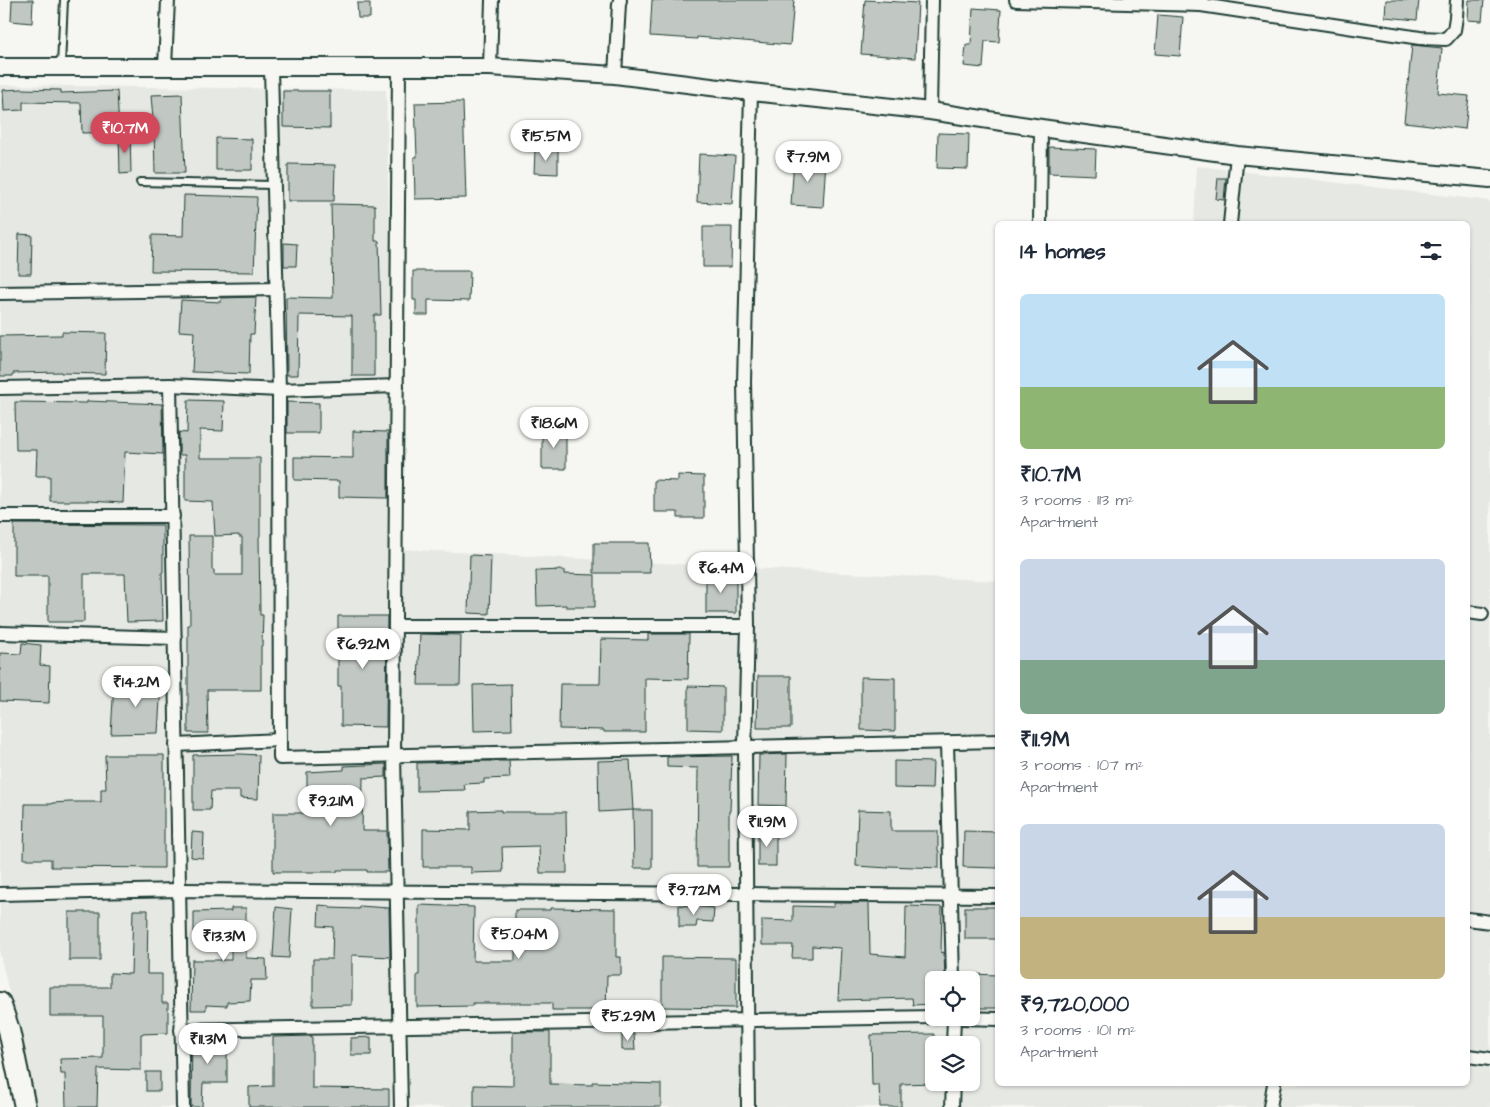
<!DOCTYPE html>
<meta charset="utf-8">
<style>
:root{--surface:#fff;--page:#f6f6f7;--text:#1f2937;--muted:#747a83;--accent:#d1495b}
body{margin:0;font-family:"Architects Daughter",sans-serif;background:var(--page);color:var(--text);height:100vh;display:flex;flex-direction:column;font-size:19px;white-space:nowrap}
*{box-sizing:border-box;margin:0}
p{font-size:16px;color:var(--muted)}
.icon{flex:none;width:28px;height:28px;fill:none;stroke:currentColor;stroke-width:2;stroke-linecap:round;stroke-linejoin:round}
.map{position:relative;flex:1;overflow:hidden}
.drawer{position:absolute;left:995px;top:221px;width:475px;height:865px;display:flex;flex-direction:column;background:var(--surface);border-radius:8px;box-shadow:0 1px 4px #0004}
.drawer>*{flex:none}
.controls{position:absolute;left:925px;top:971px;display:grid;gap:10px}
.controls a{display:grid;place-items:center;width:55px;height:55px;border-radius:8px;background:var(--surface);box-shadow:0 1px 4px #0004;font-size:25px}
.price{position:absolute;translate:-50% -42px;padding:0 11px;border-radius:18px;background:#fff;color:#222;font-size:16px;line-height:32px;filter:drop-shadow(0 1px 2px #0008)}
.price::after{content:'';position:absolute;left:50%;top:30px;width:15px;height:11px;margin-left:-8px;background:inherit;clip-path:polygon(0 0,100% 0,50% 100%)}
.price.active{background:var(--accent);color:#fff}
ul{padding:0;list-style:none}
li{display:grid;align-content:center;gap:10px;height:265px;padding:0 25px}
li span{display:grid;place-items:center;height:155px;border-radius:8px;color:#555}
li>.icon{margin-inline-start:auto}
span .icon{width:90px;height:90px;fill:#fffc;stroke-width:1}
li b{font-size:21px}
h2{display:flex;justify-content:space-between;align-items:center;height:60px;padding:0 25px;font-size:21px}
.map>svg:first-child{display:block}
.built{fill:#e6e8e4;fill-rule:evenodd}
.building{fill:#c1c8c3;stroke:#1f3d34}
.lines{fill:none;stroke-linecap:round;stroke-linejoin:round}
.service-casing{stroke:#1f3d34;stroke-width:10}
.minor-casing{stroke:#1f3d34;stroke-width:16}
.tertiary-casing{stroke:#1f3d34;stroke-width:20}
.primary-casing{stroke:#1f3d34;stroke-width:24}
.service{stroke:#f6f6f2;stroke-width:6}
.minor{stroke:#f6f6f2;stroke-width:12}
.tertiary{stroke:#f6f6f2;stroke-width:16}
.primary{stroke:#f6f6f2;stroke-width:20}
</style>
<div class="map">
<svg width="1490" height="1107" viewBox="0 0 1490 1107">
<rect width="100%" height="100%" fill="#f6f6f2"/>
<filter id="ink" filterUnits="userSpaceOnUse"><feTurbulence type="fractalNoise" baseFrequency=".02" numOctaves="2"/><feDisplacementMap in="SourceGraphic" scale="10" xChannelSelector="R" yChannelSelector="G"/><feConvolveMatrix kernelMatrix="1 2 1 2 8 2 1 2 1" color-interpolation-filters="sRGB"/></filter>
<g filter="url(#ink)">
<path class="built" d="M 0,85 L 386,90 L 397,549 L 997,581 L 998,1084 L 1468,1084 L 1468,224 L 1194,224 L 1197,166 L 1490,201 L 1490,1107 L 36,1107 L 0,954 ZM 934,980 L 971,980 L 971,1018 L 934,1018 ZM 934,1045 L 971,1045 L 971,1082 L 934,1082 Z"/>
<g class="building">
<polygon points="12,0 33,0 32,23 11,21"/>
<polygon points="652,0 794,0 790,45 697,37 697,39 650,36"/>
<polygon points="865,0 918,3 915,58 861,54"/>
<polygon points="1386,0 1419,0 1417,20 1385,17"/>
<polygon points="1469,0 1484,0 1482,21 1468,20"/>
<polygon points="357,3 370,3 370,18 358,18"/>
<polygon points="973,8 1001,10 999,42 985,41 983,68 964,66 966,45 971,45"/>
<polygon points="1158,15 1183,17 1180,56 1155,54"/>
<polygon points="1412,45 1442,48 1438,93 1469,96 1465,129 1404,122"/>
<polygon points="22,89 61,90 61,93 117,91 119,132 82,133 81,103 23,102 23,110 4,111 3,90"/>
<polygon points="283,91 330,91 330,128 283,127"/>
<polygon points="182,94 185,173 155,173 154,131 151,95"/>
<polygon points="463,102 466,198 415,199 414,157 417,157 415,103"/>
<polygon points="130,133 131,173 120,174 119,134"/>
<polygon points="938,133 969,134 968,169 937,168"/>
<polygon points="216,138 252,139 252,170 216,170"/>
<polygon points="1049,147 1096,149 1095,175 1049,173"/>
<polygon points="535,150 558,150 558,174 534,173"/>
<polygon points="699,154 735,156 732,204 697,202"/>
<polygon points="794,158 826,160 823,207 791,205"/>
<polygon points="288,164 335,165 334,201 288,201"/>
<polygon points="1218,178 1226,178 1224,200 1216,199"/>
<polygon points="184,195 257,197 254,272 151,271 152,235 183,236"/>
<polygon points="331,204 375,205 375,241 379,241 381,315 374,315 374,376 352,376 352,316 299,315 298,375 287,375 286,297 333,298"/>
<polygon points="703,227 732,227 731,267 703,267"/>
<polygon points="19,234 32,235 31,274 18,274"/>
<polygon points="284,243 297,244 296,266 284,266"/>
<polygon points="413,271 470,271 469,301 428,300 428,315 416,315 416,300 413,300"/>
<polygon points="256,297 254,334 250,334 249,374 192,372 194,332 179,331 181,300 221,302 221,298"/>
<polygon points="62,332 106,333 105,374 61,373 61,372 13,373 13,376 0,376 0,336 62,335"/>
<polygon points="188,400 224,401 223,431 200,430 200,458 260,458 260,536 259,537 260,615 263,615 262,646 261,646 261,690 207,690 208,733 188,733 188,625 190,625 189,536 212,536 212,570 214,570 214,575 242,575 242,537 239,537 239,535 215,536 213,502 185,501 185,455 179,455 179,432 187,433"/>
<polygon points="87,401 162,404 163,454 125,452 123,503 88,501 50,501 50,476 36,476 37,450 16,450 15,402 87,403"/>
<polygon points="287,402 319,403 319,433 287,433"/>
<polygon points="542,429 566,430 566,469 542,469"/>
<polygon points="353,431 388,432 388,498 339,497 339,481 294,480 294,457 353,458"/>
<polygon points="678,475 704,476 704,518 678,518 678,512 654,512 654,480 678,481"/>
<polygon points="14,524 163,525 163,572 162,572 163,621 127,622 125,574 84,574 84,622 48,622 48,576 14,576"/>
<polygon points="594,543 649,543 650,573 594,573"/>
<polygon points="470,555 491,556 489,614 468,613"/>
<polygon points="564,570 564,574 595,575 595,607 566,607 566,605 537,606 536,571"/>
<rect x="706" y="576" width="30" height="37"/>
<polygon points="338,616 387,616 386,727 341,726 341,686 338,686"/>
<polygon points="420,634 461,635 460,685 418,685"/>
<polygon points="648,634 689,634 688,679 645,678 645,732 604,732 604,730 559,729 560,684 600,684 601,639 648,640"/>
<polygon points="22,643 41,645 40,665 50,666 49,703 0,701 0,653 21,654"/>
<polygon points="758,676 791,676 791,728 757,728"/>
<polygon points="861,677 895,678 895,731 861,730"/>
<polygon points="114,682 161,683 158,733 111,734"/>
<polygon points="511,684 512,730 474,731 473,685"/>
<polygon points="688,686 723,687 723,730 688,729"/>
<polygon points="241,754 259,755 258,799 240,798 240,791 211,791 210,810 193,810 193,755"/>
<polygon points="787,754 786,806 758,805 759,755"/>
<polygon points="105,755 164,755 164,868 51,867 51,859 24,859 25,804 52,804 52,803 70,802 101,802 101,789 106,789"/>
<polygon points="732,756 730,811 729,811 729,867 697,867 698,768 667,767 667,757"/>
<polygon points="630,760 633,810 599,812 598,761"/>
<polygon points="484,761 509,761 510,778 484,779 484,783 464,784 465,790 417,791 417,763"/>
<polygon points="894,761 933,762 932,789 894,788"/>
<polygon points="386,764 386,777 363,778 362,831 387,831 388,872 367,872 367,870 337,870 337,872 273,872 273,813 307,813 307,772 344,770 344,766"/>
<polygon points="501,810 501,812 566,812 567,873 540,873 539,846 502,847 503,872 471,873 471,867 423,867 423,829 470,830 470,811"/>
<polygon points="633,810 652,810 652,868 634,868"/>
<polygon points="858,810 891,811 891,831 938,831 938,851 939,851 939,868 889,866 889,868 856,866"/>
<rect x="758" y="829" width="18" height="37"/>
<polygon points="964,831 998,832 998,868 963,867"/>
<polygon points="192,832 204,833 203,858 191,857"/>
<polygon points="834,903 869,903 870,954 905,957 906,906 942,907 941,953 944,952 945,980 934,980 934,1004 913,1005 912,998 838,1000 841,948 812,946 812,958 792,958 793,945 762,945 762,920 793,921 793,906 834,907"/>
<polygon points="319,905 330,906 330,908 359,909 359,906 389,908 390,957 352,955 352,1005 313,1006 313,959 332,959 333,927 318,926"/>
<polygon points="419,905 474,907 473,961 515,961 515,910 550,910 550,908 616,909 616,957 621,957 621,975 607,975 606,1010 552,1010 552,1003 473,1003 473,1006 417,1007 417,975 419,975"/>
<polygon points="679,905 714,908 713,922 697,921 696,927 679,927"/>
<polygon points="276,907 292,909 289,958 273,957"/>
<rect x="965" y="907" width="33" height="32"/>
<polygon points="231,908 246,908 246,958 266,959 267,980 251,980 250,1001 227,1002 227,1006 206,1005 206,1010 191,1010 192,960 231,960 231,937 194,937 194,912 231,911"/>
<polygon points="133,910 148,910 147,974 162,974 162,1003 168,1003 168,1033 141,1034 141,1070 98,1069 97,1107 66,1107 65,1074 61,1074 60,1059 103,1058 103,1016 50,1016 50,987 110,987 110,973 131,974"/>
<rect x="69" y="912" width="31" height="48"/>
<polygon points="662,957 736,958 736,1008 662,1007"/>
<polygon points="971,974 998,975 998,1008 971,1008"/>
<polygon points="513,1032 550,1032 550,1084 592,1085 592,1082 661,1084 661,1107 474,1107 474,1085 513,1086"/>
<polygon points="622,1034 634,1034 635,1050 622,1050"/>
<polygon points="934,1034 934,1083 901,1084 901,1107 880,1107 879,1085 872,1085 871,1035"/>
<polygon points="312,1036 312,1088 389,1089 389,1107 249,1107 249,1087 273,1086 273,1037"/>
<polygon points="227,1037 227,1083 203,1083 202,1107 191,1107 192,1038"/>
<polygon points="371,1037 371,1055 351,1055 351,1038"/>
<rect x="146" y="1072" width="14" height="19"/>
</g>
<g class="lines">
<defs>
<g id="service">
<polyline points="61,66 64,0"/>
<polyline points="140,182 274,185"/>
</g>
<g id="minor">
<polyline points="1016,0 1201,5"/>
<polyline points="1201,0 1201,5 1420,38 1446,39 1454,30 1456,17 1457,0"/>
<polyline points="165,67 168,0"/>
<polyline points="490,67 492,0"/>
<polyline points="271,68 279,390 280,758 998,741"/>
<polyline points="399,68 394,755 401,1107"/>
<polyline points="615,75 619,4 620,0"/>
<polyline points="930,111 932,0"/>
<polyline points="1040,224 1041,128"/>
<polyline points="1230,224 1237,155"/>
<polyline points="0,293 277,289"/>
<polyline points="170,385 183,1107"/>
<polyline points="0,388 170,385 279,390 397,386"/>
<polyline points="0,516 173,516"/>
<polyline points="1468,612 1482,614"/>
<polyline points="395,626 748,626 745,746 748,1107"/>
<polyline points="748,626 744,382 751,92"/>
<polyline points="0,633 175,638"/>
<polyline points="947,742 953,980"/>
<polyline points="176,745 280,740"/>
<polyline points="0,894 179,890 998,896"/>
<polyline points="1468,919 1490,922"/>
<polyline points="963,1018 998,1019"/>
<polyline points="181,1030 934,1017"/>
<polyline points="953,1045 954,1018"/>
<polyline points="1468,1056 1490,1059"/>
<polyline points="952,1107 953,1082"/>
<polyline points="1270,1107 1274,1084"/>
</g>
<polyline id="tertiary" points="0,67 490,67 615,75 751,92 930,111 1041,128 1237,155 1490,179"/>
<polyline id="primary" points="0,1003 9,1030 25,1107"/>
</defs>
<use href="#service" class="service-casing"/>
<use href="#minor" class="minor-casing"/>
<use href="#tertiary" class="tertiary-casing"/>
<use href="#primary" class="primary-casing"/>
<use href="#service" class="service"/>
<use href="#minor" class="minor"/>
<use href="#tertiary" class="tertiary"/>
<use href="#primary" class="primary"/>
</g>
</g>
</svg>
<div class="controls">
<a><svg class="icon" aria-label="locate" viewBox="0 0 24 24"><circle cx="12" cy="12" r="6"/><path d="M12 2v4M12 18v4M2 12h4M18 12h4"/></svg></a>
<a><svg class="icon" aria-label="layers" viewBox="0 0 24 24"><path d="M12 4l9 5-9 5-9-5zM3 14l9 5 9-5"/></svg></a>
</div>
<b class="price active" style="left:125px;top:154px">₹10.7M</b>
<b class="price" style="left:546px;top:162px">₹15.5M</b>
<b class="price" style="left:808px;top:183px">₹7.9M</b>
<b class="price" style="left:554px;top:449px">₹18.6M</b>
<b class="price" style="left:721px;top:594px">₹6.4M</b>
<b class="price" style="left:363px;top:670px">₹6.92M</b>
<b class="price" style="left:136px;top:708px">₹14.2M</b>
<b class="price" style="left:331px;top:827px">₹9.21M</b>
<b class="price" style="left:767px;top:848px">₹11.9M</b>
<b class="price" style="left:694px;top:916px">₹9.72M</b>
<b class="price" style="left:519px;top:960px">₹5.04M</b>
<b class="price" style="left:224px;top:962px">₹13.3M</b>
<b class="price" style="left:628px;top:1042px">₹5.29M</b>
<b class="price" style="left:208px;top:1065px">₹11.3M</b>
<section class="drawer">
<h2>14 homes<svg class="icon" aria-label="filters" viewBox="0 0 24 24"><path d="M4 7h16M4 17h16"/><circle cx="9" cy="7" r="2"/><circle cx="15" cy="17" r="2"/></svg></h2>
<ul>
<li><span style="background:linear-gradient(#bfe0f5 60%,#8fb573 0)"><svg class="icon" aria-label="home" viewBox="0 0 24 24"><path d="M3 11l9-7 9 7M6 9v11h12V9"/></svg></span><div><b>₹10.7M</b><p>3 rooms · 113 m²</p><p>Apartment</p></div></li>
<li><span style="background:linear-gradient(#c9d6e8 65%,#7fa58c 0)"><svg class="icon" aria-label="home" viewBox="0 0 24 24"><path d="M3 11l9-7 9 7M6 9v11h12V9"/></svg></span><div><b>₹11.9M</b><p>3 rooms · 107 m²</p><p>Apartment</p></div></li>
<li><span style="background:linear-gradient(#c9d6e8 60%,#c2b280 0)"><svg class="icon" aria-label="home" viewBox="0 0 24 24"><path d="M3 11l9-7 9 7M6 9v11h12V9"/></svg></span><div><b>₹9,720,000</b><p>3 rooms · 101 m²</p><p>Apartment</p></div></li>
</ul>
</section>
</div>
